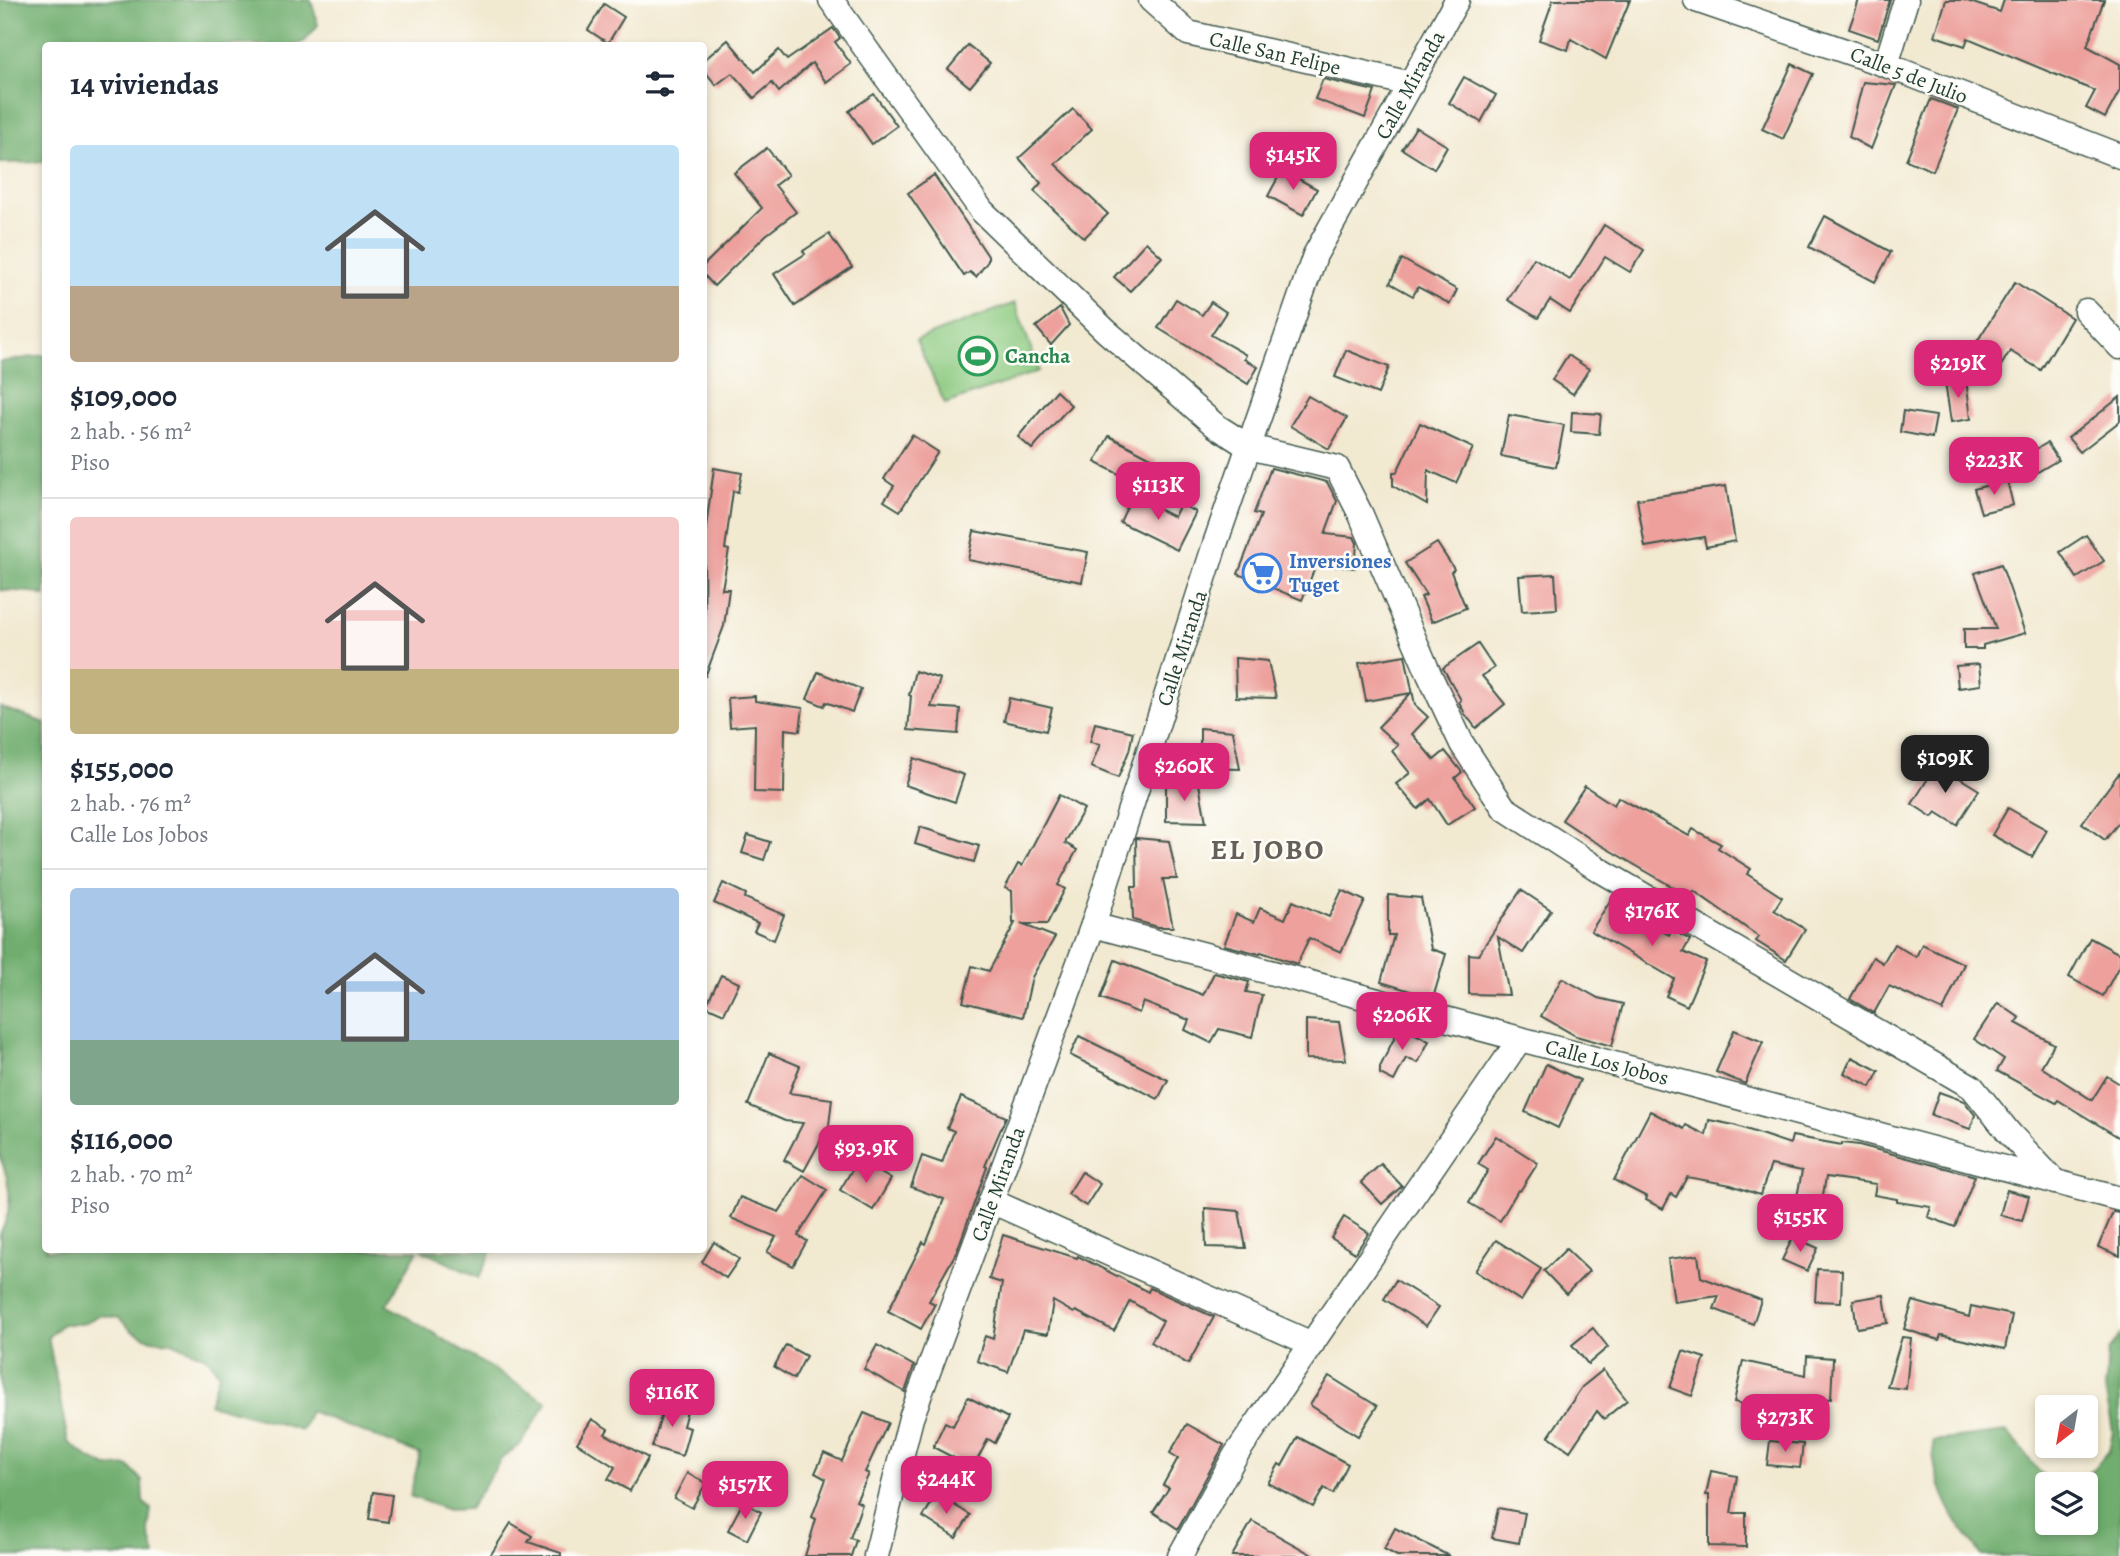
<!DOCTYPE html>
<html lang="es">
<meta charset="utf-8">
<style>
:root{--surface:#fff;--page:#f6f6f7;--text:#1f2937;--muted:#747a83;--line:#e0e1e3;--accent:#db2777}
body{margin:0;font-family:Alegreya,serif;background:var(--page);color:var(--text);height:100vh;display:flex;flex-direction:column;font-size:26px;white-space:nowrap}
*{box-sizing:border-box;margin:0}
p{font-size:23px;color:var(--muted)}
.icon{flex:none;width:38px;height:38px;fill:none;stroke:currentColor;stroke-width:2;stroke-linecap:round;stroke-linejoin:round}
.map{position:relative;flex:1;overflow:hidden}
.side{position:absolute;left:42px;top:42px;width:665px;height:1211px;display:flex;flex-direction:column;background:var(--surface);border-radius:7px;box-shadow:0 4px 10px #0003}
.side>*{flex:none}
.needle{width:46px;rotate:211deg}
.buttons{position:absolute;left:2035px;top:1395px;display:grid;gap:14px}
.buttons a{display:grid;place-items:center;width:63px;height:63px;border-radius:7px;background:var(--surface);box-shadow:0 4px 10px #0003;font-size:35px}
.price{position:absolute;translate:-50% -60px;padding:0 16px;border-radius:14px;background:var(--accent);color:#fff;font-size:23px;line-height:46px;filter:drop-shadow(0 2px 4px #0008)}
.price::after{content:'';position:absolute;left:50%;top:42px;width:21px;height:16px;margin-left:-10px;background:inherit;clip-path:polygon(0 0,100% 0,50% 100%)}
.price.on{background:#222;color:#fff}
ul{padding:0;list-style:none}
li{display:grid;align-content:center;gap:14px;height:371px;padding:0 28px}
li+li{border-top:2px solid var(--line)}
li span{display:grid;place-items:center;height:217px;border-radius:7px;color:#555}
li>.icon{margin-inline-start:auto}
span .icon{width:126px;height:126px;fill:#fffc;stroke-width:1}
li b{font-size:30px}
h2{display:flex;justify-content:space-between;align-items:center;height:84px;padding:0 28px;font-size:30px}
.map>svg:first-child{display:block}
.green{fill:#8bc97f;stroke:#55835a;stroke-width:2}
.forest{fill:#70ad6e;stroke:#487551;stroke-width:2}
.building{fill:#eda09c}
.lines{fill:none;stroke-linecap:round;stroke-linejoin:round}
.street-casing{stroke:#3f574c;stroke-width:27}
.street{stroke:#fff;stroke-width:24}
.labels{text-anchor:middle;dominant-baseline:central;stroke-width:5;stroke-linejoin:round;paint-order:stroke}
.street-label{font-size:21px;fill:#1f3d34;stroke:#fdfcf7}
.leisure-label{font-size:21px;font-weight:bold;fill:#27864d;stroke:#fdfcf7;text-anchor:start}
.shop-label{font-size:21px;font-weight:bold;fill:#366cbe;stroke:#fdfcf7;text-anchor:start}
.district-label{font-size:28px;font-weight:bold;letter-spacing:2px;fill:#676058;stroke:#fdfcf7}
</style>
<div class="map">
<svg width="2120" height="1556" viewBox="0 0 2120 1556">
<rect width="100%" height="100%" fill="#fdfcf7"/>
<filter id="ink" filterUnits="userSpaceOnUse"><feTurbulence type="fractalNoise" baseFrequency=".0143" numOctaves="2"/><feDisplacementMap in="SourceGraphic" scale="14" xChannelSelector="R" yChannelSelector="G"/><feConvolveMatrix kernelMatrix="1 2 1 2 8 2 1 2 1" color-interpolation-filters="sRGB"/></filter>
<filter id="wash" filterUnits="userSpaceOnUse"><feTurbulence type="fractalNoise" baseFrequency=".00686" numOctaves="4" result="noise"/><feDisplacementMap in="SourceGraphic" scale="28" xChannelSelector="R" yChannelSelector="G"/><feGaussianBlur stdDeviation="1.57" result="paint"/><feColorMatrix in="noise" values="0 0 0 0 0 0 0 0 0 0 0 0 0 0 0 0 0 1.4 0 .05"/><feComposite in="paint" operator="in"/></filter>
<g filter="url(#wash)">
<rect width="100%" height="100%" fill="#f2e9d1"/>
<polygon class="green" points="1015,303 1039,371 945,404 916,340"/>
<g class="forest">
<polygon points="0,0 311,0 318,25 305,41 297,45 46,46 45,162 0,163"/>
<polygon points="45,355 46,355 45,596 32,592 0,590 0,362"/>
<path d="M 0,707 L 45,723 L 46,1250 L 418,1250 L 387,1305 L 547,1402 L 521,1444 L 502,1458 L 469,1509 L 448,1510 L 410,1496 L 420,1454 L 310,1411 L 302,1430 L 209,1404 L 219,1374 L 208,1358 L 172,1342 L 152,1340 L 132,1331 L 119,1318 L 100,1315 L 82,1324 L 62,1324 L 48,1337 L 68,1442 L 89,1458 L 107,1467 L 129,1466 L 142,1481 L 143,1502 L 151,1509 L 148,1529 L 155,1556 L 0,1556 L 0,1234 C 14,1209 11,1183 0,1157 Z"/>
<polygon points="421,1250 492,1250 479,1278"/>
<path d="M 2120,1335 L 2120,1556 L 1982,1556 C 1975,1545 1966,1535 1959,1525 C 1943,1500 1932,1470 1933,1441 L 2006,1432 C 2026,1448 2032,1471 2055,1484 L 2048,1484 L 2048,1522 L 2086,1522 L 2086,1484 L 2074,1484 L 2082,1481 L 2109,1451 L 2113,1431 L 2105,1390 L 2109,1351 Z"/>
</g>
<g id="blocks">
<g class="building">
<polygon points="1553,0 1630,0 1606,59 1571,39 1568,50 1539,40"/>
<polygon points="1859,0 1890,0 1878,39 1849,29"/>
<polygon points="1946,0 1964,0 2000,12 2004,0 2104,0 2087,46 2120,64 2120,90 2105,118 2086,108 2095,91 1968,38 1965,46 1935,36"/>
<polygon points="604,4 624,17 608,43 588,30"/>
<polygon points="833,28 840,38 835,42 851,64 826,82 812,63 779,92 772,83 754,98 732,73 716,85 704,70 704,60 728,40 755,72 779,50 787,60"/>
<polygon points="968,45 990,63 970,87 948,69"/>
<polygon points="1792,64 1813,74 1783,139 1762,129"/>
<polygon points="1464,77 1496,95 1481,122 1449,103"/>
<polygon points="1323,79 1375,91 1365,118 1315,99"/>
<polygon points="1863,82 1896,85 1871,149 1849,137"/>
<polygon points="874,94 897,126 872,144 849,111"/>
<polygon points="1931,99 1958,109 1933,171 1906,160"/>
<polygon points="1073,109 1092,129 1055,164 1108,214 1084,238 1034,191 1041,183 1019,158"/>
<polygon points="1416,127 1447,146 1434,169 1402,149"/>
<polygon points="767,148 788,175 775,185 796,212 766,235 714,286 704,275 704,265 762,208 734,173"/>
<polygon points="1282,170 1317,189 1303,215 1268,196"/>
<polygon points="934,175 988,256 988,261 976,277 970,272 964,276 908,193"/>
<polygon points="1825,216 1891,252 1875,282 1809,247"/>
<polygon points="1604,225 1644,250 1630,272 1605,257 1570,313 1550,300 1538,318 1508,300 1534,258 1570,280"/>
<polygon points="829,234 852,267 795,306 774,274 805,254 803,251"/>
<polygon points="1146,242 1162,257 1130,291 1114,277"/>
<polygon points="1402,259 1457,290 1450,304 1418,287 1413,296 1390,283"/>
<polygon points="2015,282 2072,318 2041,370 2010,351 1997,372 1969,354"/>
<polygon points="1176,299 1202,315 1211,302 1226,312 1211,335 1246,355 1244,359 1258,367 1248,384 1158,328"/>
<polygon points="1060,308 1069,325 1051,345 1036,327"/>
<polygon points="1346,350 1389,367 1378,394 1335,377"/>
<polygon points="1568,355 1589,369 1573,394 1552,380"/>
<polygon points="1966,379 1971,419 1951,422 1945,382"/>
<polygon points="1056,391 1071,405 1032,449 1018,437"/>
<polygon points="1308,396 1347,418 1329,449 1290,426"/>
<polygon points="2120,397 2120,421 2080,452 2068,438"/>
<polygon points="1903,411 1936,416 1932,438 1900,432"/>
<polygon points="1572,412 1601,414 1599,434 1571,432"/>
<polygon points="1509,415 1564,425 1556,467 1501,456"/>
<polygon points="1420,423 1473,448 1456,483 1428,470 1427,505 1393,486 1393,472 1397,472"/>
<polygon points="912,435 938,452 900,511 884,501 894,486 884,479"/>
<polygon points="1109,436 1157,461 1144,487 1095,462"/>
<polygon points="2047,443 2058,460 2029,477 2019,459"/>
<polygon points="714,468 742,473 738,492 733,491 725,549 729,550 722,589 729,589 724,626 705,677 704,542"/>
<polygon points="1271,468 1327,482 1337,501 1325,534 1354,537 1357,543 1355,568 1316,565 1302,600 1238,574 1261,515 1254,513"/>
<polygon points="2007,480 2013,505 1981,513 1974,489"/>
<polygon points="1726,486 1735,541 1706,547 1704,537 1645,547 1637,499"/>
<polygon points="1132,496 1174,517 1180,504 1196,512 1177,550 1120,522"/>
<polygon points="974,531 1088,552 1082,582 968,560"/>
<polygon points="2086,535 2104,561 2077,578 2060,552"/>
<polygon points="1437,543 1454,569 1451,572 1466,608 1432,622 1421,597 1426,595 1405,563"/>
<polygon points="2001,564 2025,633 1983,645 1983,649 1964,649 1964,629 1996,629 1975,573"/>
<polygon points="1555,574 1557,609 1522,611 1519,576"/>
<polygon points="1478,644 1494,668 1482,676 1505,704 1476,728 1465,714 1459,702 1461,700 1443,668"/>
<polygon points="1405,655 1415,705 1428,717 1412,734 1434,760 1445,751 1462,772 1455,778 1475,807 1447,825 1430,799 1418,809 1396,784 1410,773 1392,751 1398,745 1378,727 1411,693 1366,701 1359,663"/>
<polygon points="1235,658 1268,661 1276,698 1236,697"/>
<polygon points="1979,664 1981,685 1958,688 1956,666"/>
<polygon points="915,671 940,679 931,707 960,709 958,734 908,730 911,696 909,695"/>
<polygon points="818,672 861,689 852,712 826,702 824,706 807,699"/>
<polygon points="755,696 755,701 803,708 800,731 785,729 784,793 754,792 755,725 730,727 728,698"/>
<polygon points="1009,698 1052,708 1046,731 1004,721"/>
<polygon points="1095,723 1133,732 1129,751 1118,778 1091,767 1100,744 1090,742"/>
<polygon points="1200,728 1233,731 1240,769 1200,768"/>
<polygon points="914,758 964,775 955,802 905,785"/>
<polygon points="1937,764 1979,790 1957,825 1936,812 1932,817 1912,804"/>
<polygon points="2120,772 2120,821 2105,840 2082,823"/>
<polygon points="1166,781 1199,784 1206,822 1166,821"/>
<polygon points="1585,786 1614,805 1618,797 1689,836 1693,829 1721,844 1718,848 1751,869 1747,874 1782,897 1774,910 1805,929 1786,960 1756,941 1759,937 1694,891 1690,897 1592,840 1562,820"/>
<polygon points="1059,795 1084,809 1065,843 1077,850 1058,885 1065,889 1047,924 1021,924 1055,937 1032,977 1023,1017 963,1002 972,966 989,971 1015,923 1013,923 1012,891 1005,888 1018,864 1022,866"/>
<polygon points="2008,808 2047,830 2032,857 1992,835"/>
<polygon points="920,827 979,846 974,862 915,844"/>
<polygon points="748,835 770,842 764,860 742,853"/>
<polygon points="1136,838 1169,841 1177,879 1163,879 1173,927 1158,927 1133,920 1132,887 1137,887"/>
<polygon points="723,883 746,894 745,898 784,915 774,940 754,931 758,923 714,903"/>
<polygon points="1342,890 1365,901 1341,952 1309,938 1297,964 1261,952 1260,954 1224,945 1236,914 1254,922 1260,908 1285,919 1293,901 1329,917"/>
<polygon points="1521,890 1551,910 1523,953 1498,937 1509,995 1469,994 1469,954 1478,955"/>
<polygon points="1388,895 1421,898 1431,949 1446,954 1433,998 1381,982 1394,935 1388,935"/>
<polygon points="1612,898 1638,915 1637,917 1669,935 1672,930 1690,940 1683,952 1706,962 1687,1006 1666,996 1674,979 1591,931"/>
<polygon points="2090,938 2120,954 2120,964 2103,996 2069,977"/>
<polygon points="1894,944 1916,957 1922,944 1964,964 1943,1011 1889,986 1874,1013 1850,999 1873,957 1883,963"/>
<polygon points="1115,960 1203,995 1214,973 1249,982 1246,992 1262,995 1252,1037 1219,1029 1211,1043 1185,1030 1189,1020 1143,1002 1139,1013 1101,998"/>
<polygon points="721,975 739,983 724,1014 706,1006"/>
<polygon points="1562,978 1598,998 1623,1004 1612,1046 1576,1036 1541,1016"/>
<polygon points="1998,1003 2020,1018 2016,1023 2054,1044 2041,1067 2092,1100 2107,1076 2120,1084 2120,1138 2058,1100 2056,1103 1997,1071 2004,1059 1974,1039"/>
<polygon points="1306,1020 1339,1022 1346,1060 1306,1059"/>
<polygon points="1400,1026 1429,1041 1418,1063 1406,1058 1394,1081 1380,1074 1380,1067"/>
<polygon points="1734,1030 1763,1042 1745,1084 1716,1072"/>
<polygon points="1079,1036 1168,1080 1158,1099 1070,1055"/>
<polygon points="769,1053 800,1066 789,1093 832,1099 829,1125 804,1171 784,1160 803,1123 785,1121 748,1105"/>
<polygon points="1852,1057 1879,1071 1871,1087 1844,1073"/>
<polygon points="1546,1064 1580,1080 1558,1128 1525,1112"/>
<polygon points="1939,1092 1964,1101 1975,1115 1970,1129 1931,1115"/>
<polygon points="961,1097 1006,1117 985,1166 987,1167 957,1251 929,1301 935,1304 921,1329 888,1311 923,1242 926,1244 944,1199 911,1187 922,1156 942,1163 954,1131 947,1128"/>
<polygon points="1650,1111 1684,1129 1686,1125 1706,1135 1709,1120 1734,1125 1790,1144 1792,1136 1842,1145 1842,1143 1859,1145 1975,1176 1955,1227 1928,1217 1931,1207 1897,1202 1897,1199 1874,1195 1876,1184 1826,1177 1822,1201 1797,1197 1802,1171 1771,1165 1760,1195 1731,1185 1687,1177 1676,1197 1671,1194 1663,1209 1646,1200 1647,1197 1614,1180"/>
<polygon points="1496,1136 1538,1163 1520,1191 1518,1190 1500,1221 1469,1203 1488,1170 1478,1164"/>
<polygon points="858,1160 891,1179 873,1210 840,1190"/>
<polygon points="1381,1164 1402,1186 1382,1204 1361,1182"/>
<polygon points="1082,1172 1100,1184 1086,1206 1068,1194"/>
<polygon points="803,1175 827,1190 798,1236 807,1241 793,1266 767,1252 776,1237 731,1218 740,1197 779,1212"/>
<polygon points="2007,1190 2029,1196 2022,1221 2000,1215"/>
<polygon points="1205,1208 1239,1211 1246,1248 1206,1247"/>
<polygon points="2113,1212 2120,1213 2120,1256 2098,1247"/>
<polygon points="1344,1217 1369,1233 1355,1253 1331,1238"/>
<polygon points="1003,1235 1077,1258 1078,1256 1148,1292 1150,1288 1214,1317 1188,1364 1151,1342 1163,1321 1130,1301 1114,1331 1076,1311 1074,1313 1053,1301 1048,1334 1023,1330 1008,1372 977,1361 985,1336 993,1339 1002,1283 989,1279"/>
<polygon points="1793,1237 1818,1248 1807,1271 1782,1260"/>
<polygon points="1496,1240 1541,1269 1521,1301 1475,1271"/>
<polygon points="714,1242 739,1259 726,1278 702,1262"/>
<polygon points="1566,1249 1589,1271 1566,1294 1544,1271"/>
<polygon points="1698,1255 1701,1277 1761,1300 1753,1324 1714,1309 1719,1296 1674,1302 1668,1259"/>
<polygon points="1817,1269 1842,1270 1841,1302 1815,1301"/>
<polygon points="1396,1280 1439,1307 1426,1326 1384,1299"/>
<polygon points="1884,1295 1888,1323 1857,1328 1853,1300"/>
<polygon points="1913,1301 1969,1317 1971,1306 2012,1315 2005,1349 1941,1335 1939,1340 1904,1329"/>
<polygon points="1593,1328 1608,1347 1588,1364 1572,1345"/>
<polygon points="1902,1337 1911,1338 1906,1389 1887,1387"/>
<polygon points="786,1345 806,1356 794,1379 774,1367"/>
<polygon points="877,1345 914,1366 905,1392 864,1369"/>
<polygon points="1683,1351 1705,1358 1692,1396 1670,1388"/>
<polygon points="1807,1356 1833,1358 1831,1399 1775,1396 1771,1411 1734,1402 1743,1361 1806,1375"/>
<polygon points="1603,1370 1627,1400 1604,1419 1597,1411 1570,1451 1549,1436 1582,1387"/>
<polygon points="1329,1376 1377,1406 1358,1436 1310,1405"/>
<polygon points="968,1397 1008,1418 995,1443 988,1439 973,1468 933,1447 945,1422 953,1426"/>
<polygon points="666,1400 688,1407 683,1426 690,1428 682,1456 652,1447"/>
<polygon points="864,1413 888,1423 865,1472 869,1474 856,1501 862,1504 850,1538 856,1540 851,1556 805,1556 816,1519 812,1517 826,1479 815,1473 824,1453 842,1461"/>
<polygon points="592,1419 608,1429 605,1434 648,1458 630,1491 608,1479 615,1467 577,1443"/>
<polygon points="1187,1424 1224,1445 1178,1529 1153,1512 1169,1488 1163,1485 1178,1458 1170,1453"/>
<polygon points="1298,1437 1348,1464 1333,1494 1324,1488 1313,1507 1268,1483 1279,1464 1282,1466"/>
<polygon points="1770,1441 1803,1444 1800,1468 1767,1465"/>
<polygon points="1711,1471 1737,1476 1731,1513 1746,1513 1746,1547 1709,1546 1709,1495 1706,1495"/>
<polygon points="687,1473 706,1483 692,1508 674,1498"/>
<polygon points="373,1492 392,1495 388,1522 369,1519"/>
<polygon points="937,1494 970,1515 956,1538 923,1517"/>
<polygon points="743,1502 761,1512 747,1540 728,1530"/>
<polygon points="1498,1508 1525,1513 1519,1543 1492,1538"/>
<polygon points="1252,1521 1314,1556 1232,1556"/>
<polygon points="511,1523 532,1536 528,1542 561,1553 561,1556 490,1556"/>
<polygon points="1395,1528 1449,1556 1397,1556 1384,1549"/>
</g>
</g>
</g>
<g filter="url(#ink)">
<use href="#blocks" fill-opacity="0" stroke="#3f574c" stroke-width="2"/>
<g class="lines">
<defs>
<g id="street">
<polyline points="831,0 982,211 1106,331 1216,426 1249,447 1337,468 1361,515 1429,674 1462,744 1504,808 1595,867 1972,1087 2009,1133 2055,1182"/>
<polyline points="1151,0 1188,33 1411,84"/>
<polyline points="1696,0 1886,65 2120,156"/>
<polyline points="1886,65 1906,0"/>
<polyline points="2086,311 2120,347"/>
<polyline points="1093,925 2120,1199"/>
<polyline points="991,1201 1312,1344"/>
<polyline points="876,1556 911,1418 1093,925 1215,544 1315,255 1457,0"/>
<polyline points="1180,1556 1235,1456 1520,1039"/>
</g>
</defs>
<use href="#street" class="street-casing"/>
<use href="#street" class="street"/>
</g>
</g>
<defs>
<symbol id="stadium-ring" viewBox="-11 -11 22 22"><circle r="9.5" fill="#fdfcf7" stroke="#2e9e5b" stroke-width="1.5"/><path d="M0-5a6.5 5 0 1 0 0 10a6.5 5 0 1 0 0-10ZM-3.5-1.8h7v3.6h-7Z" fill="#2e9e5b"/></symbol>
<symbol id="supermarket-ring" viewBox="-11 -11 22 22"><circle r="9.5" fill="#fdfcf7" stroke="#3f7fe0" stroke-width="1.5"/><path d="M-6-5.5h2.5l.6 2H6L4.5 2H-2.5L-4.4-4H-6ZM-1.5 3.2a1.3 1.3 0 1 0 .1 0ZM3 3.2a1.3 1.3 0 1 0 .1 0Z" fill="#3f7fe0"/></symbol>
</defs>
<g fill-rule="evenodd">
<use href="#stadium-ring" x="956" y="334" width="44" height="44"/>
<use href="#supermarket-ring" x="1240" y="551" width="44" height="44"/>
</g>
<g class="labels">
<g class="street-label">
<text transform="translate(1275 53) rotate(13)">Calle San Felipe</text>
<text transform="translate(1909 75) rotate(21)">Calle 5 de Julio</text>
<text transform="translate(1410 85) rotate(-61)">Calle Miranda</text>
<text transform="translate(1182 648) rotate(-72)">Calle Miranda</text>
<text transform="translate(1607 1062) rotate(15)">Calle Los Jobos</text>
<text transform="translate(998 1184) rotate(-70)">Calle Miranda</text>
</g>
<g class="leisure-label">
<text x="1005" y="356">Cancha</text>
</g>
<g class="shop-label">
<text x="1289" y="561">Inversiones<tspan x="1289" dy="24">Tuget</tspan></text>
</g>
<g class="district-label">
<text x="1268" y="850">EL JOBO</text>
</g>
</g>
</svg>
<div class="buttons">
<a><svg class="needle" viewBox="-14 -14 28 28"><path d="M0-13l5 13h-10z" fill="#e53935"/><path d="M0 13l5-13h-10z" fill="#747a83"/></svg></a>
<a><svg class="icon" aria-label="layers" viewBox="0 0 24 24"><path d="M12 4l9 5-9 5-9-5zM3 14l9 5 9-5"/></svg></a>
</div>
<b class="price" style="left:1293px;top:192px">$145K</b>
<b class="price" style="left:1958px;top:400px">$219K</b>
<b class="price" style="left:1994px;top:497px">$223K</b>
<b class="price" style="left:1158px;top:522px">$113K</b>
<b class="price on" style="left:1945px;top:795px">$109K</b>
<b class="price" style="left:1184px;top:803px">$260K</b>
<b class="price" style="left:1652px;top:948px">$176K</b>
<b class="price" style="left:1402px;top:1052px">$206K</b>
<b class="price" style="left:866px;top:1185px">$93.9K</b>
<b class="price" style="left:1800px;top:1254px">$155K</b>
<b class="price" style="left:672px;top:1429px">$116K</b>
<b class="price" style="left:1785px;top:1454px">$273K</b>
<b class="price" style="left:946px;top:1516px">$244K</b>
<b class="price" style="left:745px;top:1521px">$157K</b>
<section class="side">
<h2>14 viviendas<svg class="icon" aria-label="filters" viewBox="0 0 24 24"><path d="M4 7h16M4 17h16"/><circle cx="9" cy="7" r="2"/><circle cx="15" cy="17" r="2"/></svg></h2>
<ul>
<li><span style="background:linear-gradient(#bfe0f5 65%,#b9a48a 0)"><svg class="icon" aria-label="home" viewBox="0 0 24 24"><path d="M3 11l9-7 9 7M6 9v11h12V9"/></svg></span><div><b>$109,000</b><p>2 hab. · 56 m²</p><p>Piso</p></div></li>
<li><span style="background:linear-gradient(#f6c9c9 70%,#c2b280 0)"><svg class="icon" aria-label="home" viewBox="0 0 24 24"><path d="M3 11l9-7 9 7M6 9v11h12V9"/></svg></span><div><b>$155,000</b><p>2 hab. · 76 m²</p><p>Calle Los Jobos</p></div></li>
<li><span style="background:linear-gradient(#a9c7e8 70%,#7fa58c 0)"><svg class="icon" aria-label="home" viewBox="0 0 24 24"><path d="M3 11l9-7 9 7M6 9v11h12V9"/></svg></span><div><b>$116,000</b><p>2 hab. · 70 m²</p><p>Piso</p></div></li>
</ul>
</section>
</div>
